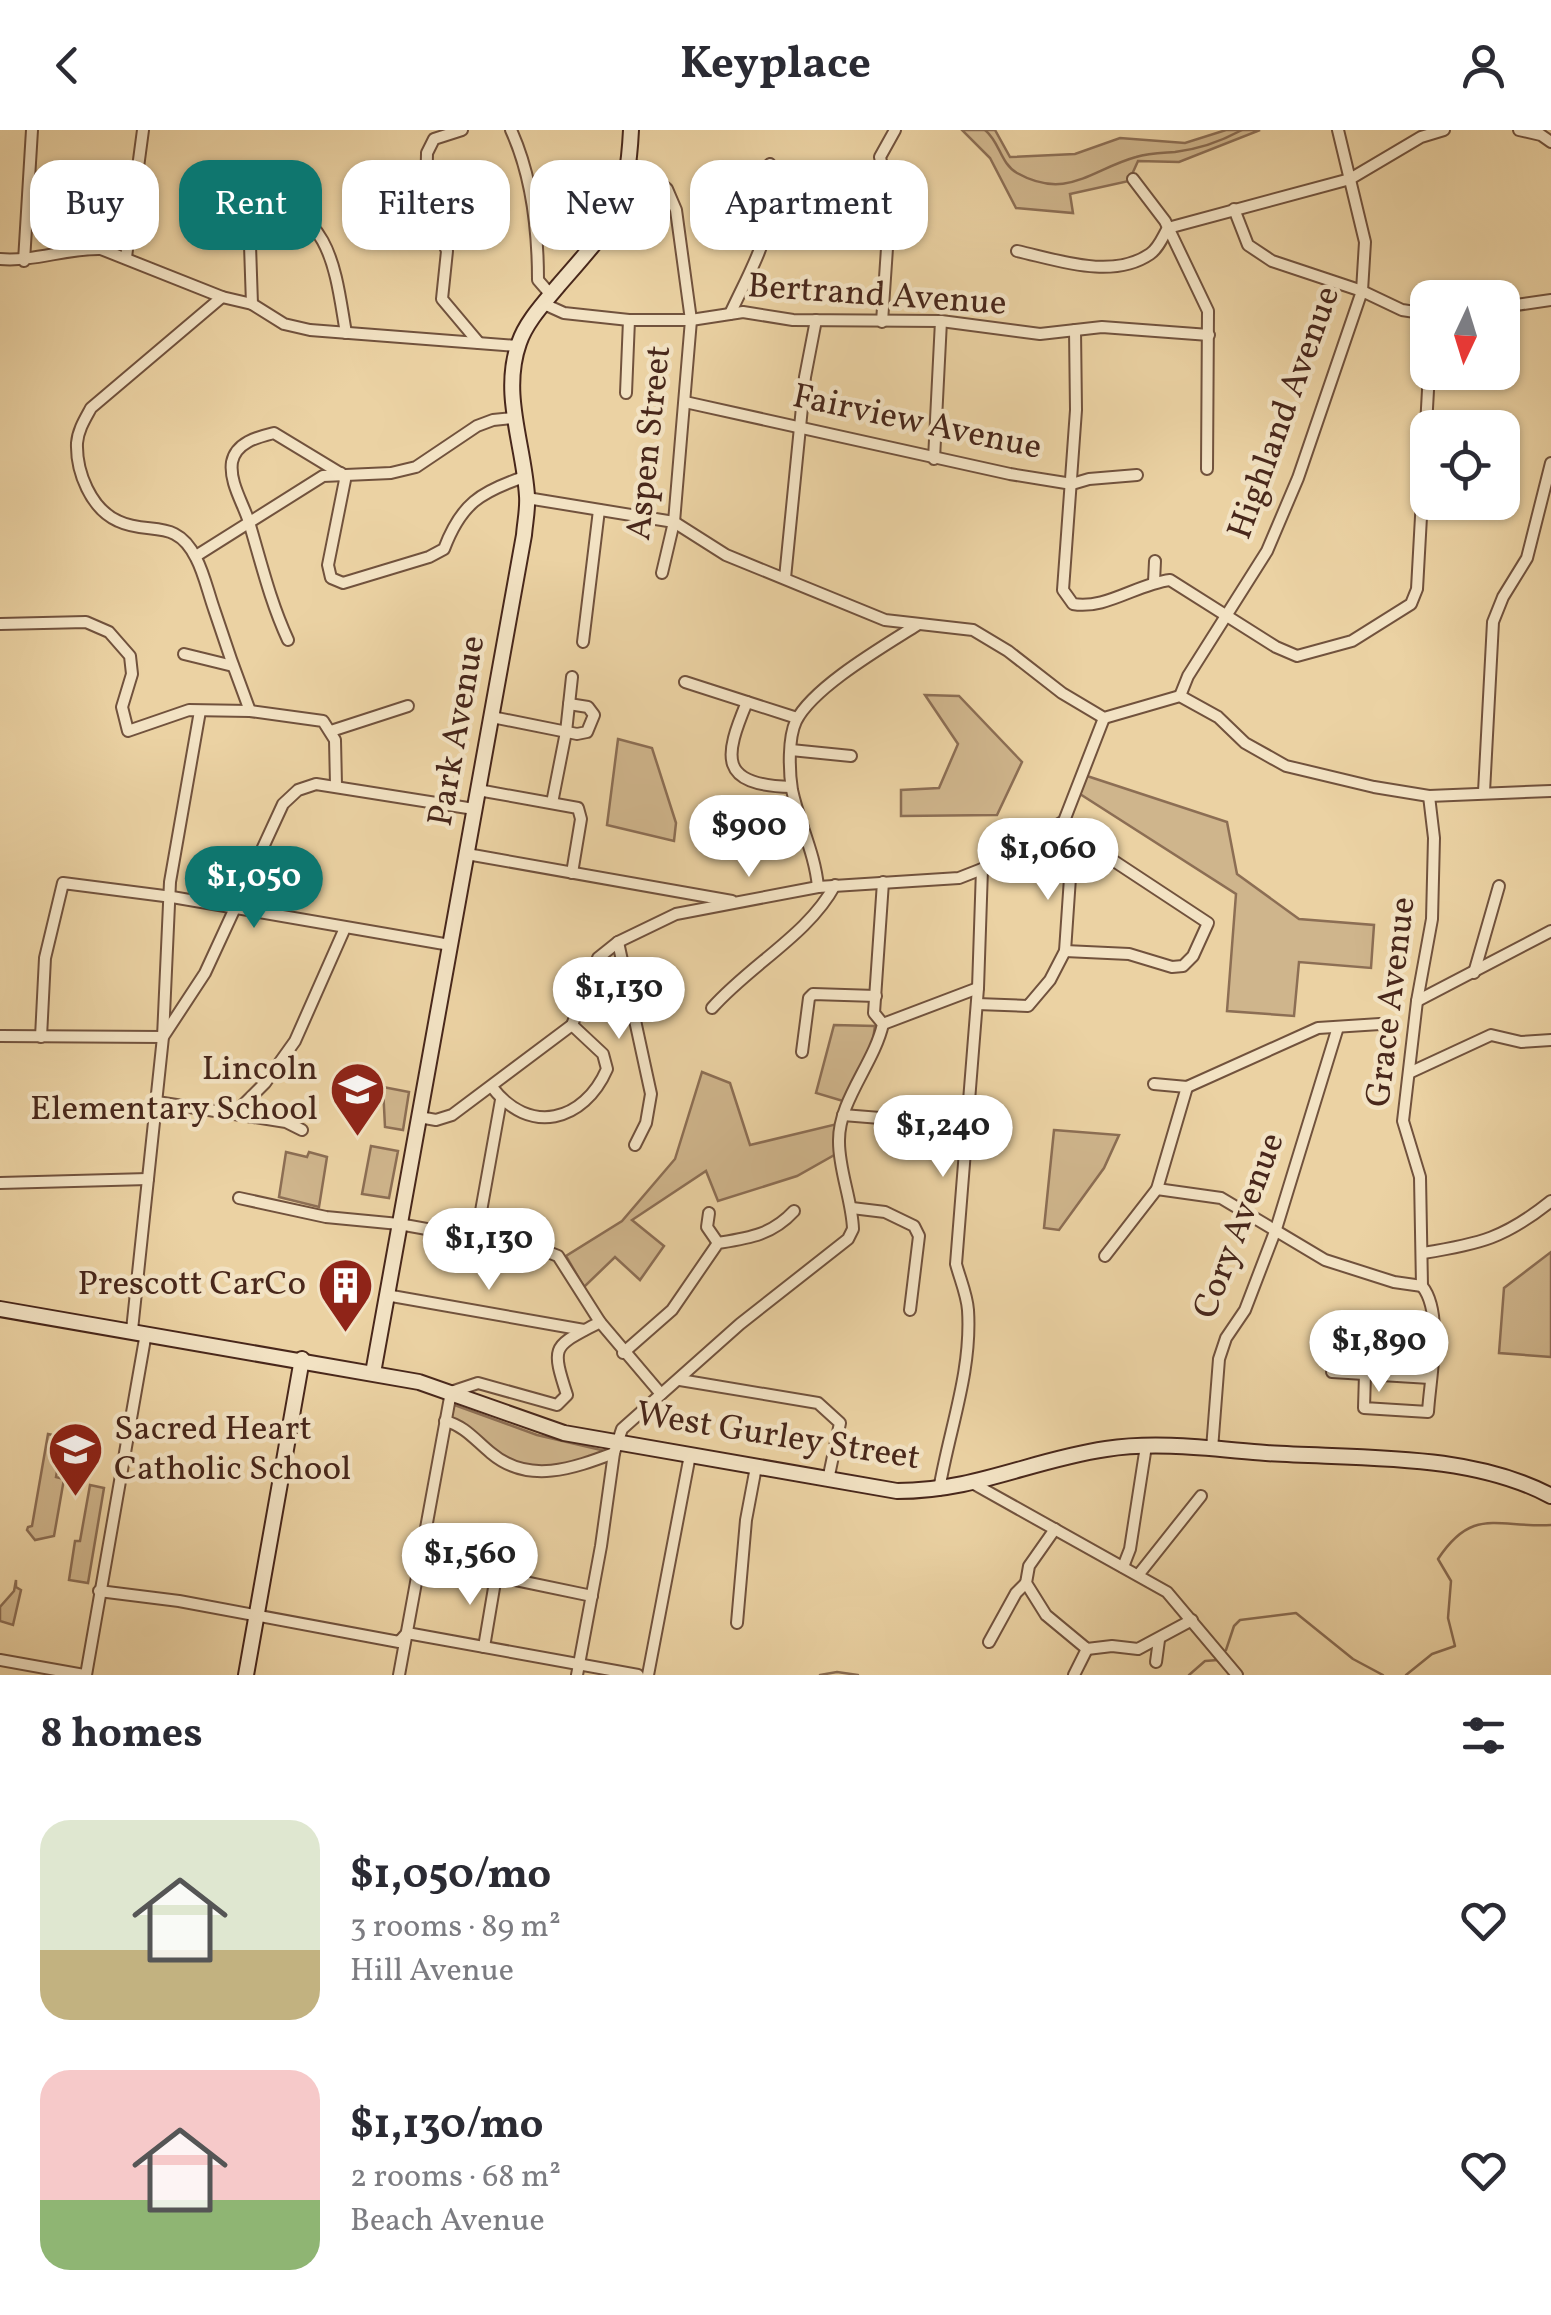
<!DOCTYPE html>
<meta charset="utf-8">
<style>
:root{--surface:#fff;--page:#f7f7f7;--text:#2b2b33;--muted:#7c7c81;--accent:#0f766e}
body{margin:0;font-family:Vollkorn,serif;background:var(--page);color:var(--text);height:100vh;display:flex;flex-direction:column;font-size:38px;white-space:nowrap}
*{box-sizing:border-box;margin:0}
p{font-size:32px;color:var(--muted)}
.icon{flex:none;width:55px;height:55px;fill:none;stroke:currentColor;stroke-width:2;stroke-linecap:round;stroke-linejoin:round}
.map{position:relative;height:1545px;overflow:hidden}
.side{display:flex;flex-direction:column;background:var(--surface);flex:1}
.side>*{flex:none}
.guide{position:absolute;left:30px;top:30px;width:1000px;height:90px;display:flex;gap:20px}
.needle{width:65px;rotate:184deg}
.fabs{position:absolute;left:1410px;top:150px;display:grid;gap:20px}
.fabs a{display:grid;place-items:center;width:110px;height:110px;border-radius:20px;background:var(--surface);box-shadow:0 2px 8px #0004;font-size:50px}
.price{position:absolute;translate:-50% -85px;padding:0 22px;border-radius:35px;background:#fff;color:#222;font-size:32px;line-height:65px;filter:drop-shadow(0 2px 5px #0008)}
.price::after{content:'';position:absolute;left:50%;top:60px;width:30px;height:22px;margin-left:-15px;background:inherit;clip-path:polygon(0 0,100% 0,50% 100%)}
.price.on{background:var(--accent);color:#fff}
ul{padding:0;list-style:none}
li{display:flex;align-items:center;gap:30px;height:250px;padding:0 40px}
li span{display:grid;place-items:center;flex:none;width:280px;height:200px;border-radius:30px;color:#555}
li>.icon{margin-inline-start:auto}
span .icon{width:120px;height:120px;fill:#fffc;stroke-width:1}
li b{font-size:42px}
h2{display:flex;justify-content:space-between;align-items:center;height:120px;padding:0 40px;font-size:42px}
.tag{padding:0 35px;border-radius:30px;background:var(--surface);box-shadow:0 2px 8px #0004;font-size:35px;line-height:90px}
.tag.on{background:var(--accent);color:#fff}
header{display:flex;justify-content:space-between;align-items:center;height:130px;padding:0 40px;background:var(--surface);font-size:45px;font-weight:700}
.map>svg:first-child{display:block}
.green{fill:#cfb58c;stroke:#8c6e54;stroke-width:2.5}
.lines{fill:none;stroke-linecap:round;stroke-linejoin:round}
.stream{stroke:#896b51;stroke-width:2.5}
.street-casing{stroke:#71523d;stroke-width:14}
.secondary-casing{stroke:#48271b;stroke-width:18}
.street{stroke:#f2e2c3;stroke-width:10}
.secondary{stroke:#f2e2c3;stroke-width:14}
.labels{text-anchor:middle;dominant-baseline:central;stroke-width:9;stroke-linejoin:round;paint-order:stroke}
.street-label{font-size:35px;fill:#48271b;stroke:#f2e2c3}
.poi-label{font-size:35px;fill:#48271b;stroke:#f2e2c3;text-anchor:end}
</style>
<header><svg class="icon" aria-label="back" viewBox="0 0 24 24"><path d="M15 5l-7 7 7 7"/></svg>Keyplace<svg class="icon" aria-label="person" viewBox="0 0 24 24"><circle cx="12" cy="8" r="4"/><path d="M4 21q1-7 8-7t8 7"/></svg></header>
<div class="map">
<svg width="1551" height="1545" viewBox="0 0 1551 1545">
<rect width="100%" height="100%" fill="#ebd2a3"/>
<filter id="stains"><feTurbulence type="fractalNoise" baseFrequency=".002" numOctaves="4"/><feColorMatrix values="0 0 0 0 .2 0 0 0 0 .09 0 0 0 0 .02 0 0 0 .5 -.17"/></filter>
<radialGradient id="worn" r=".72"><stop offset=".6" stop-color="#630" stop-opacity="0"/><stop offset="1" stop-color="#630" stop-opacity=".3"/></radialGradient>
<g class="green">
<polygon points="962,0 995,0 1010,27 1075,24 1120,8 1185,13 1226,0 1260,0 1179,32 1138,31 1129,51 1070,64 1073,83 1016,78 990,28"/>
<polygon points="925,565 959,566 1022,632 997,685 901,686 901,660 939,658 958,614"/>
<polygon points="618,609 652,618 676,693 674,711 607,695"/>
<polygon points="1087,646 1227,692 1237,744 1299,789 1374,795 1371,838 1299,832 1294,886 1227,881 1236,764 1080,664"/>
<polygon points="834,895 875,896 872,916 843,971 816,963"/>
<polygon points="702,942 730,953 750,1015 837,994 836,1024 797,1046 718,1071 706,1041 632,1090 664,1116 640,1150 615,1127 584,1157 566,1126 622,1091 675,1029"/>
<polygon points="383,957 409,962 403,1000 385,997"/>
<polygon points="1054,1000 1119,1005 1104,1038 1059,1100 1044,1098"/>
<polygon points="371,1016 398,1021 389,1068 362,1064"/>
<polygon points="286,1022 307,1027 309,1022 327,1027 319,1077 279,1067"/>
<polygon points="1551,1122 1551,1227 1499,1223 1504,1158"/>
<polygon points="449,1273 537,1305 614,1323 574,1339 519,1337 445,1291"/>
<polygon points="48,1304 63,1307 56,1347 64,1349 54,1406 35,1410 27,1400 28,1397 32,1396"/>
<polygon points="90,1355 104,1358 88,1453 69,1450 75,1411 80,1411"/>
<polygon points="16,1450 16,1457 21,1460 13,1495 0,1491 0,1477 14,1461"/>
</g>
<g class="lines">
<g class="stream">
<path d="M 985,0 C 1000,12 1000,33 1017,43 C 1067,71 1092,39 1136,27 C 1149,23 1162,23 1175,22 C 1200,19 1220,12 1242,0"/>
<polyline points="1226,1520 1234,1496 1240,1490 1296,1483 1353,1529 1383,1545"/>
<polyline points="820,1545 837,1542 858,1545"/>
<polyline points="1189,1545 1205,1531 1218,1530"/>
<path d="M 1406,1545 L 1432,1524 L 1455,1516 L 1448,1488 L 1451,1451 L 1438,1429 C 1473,1376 1497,1398 1551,1395"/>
</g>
<defs>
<g id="street">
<polyline points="462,0 434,9 427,23 426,72 447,121 442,169 479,213"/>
<path d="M 511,0 C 532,46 538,100 538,150 L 551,165"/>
<polyline points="1519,0 1541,5 1551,12"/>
<polyline points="630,34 644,40 667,59 676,80 691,190 674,392 662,443"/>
<polyline points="1133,49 1165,91 1208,181 1207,339"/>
<polyline points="1234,79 1248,115 1272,131 1362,161 1402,180 1428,184"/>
<path d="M 1017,121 C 1058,130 1112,150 1150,124 C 1159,118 1163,106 1168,98 L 1350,49 L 1421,7 L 1444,0"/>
<polyline points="126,127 143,0"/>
<path d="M 0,129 C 35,132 66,118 101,119 L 222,167 L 252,174 L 284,194 L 310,200 L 517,216"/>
<polyline points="24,131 32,0"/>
<path d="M 222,167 L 91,278 C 85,289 78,300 77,313 C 76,342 91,379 118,391 C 149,406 176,387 196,428 C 204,443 208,462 214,479 C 225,513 237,547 250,581"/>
<path d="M 252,174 L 249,86 L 258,74 C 332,75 336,146 346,203"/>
<polyline points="544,174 564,183 629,190 691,190 743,182 793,190 941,191 1040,204 1102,197 1209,205"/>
<polyline points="1502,177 1551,170"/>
<path d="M 730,184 C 755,130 779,96 770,34"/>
<polyline points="882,192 890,74 880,27 895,0"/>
<path d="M 1075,200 L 1076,280 L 1063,460 L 1073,474 C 1105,480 1137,454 1170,450 L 1276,517 L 1297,526 L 1352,511 L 1411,474 L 1417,459 L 1429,242"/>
<polyline points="626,263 629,190"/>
<polyline points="685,272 1010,344 1072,354 1089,349 1137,345"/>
<polyline points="934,329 941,191"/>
<path d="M 341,343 L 345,350 L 328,435 L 331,448 L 343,453 L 429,427 L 444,419 C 461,374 480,362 524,347"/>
<polyline points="527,368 674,392 726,425 885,490 973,500 1008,521 1062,563 1104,588 1180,566 1218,587 1245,613 1286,636 1374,657 1429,666 1551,661"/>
<polyline points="196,426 323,346 391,343 416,337 477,296 493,290 513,288"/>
<polyline points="785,448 805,247 816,190"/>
<polyline points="1154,452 1155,431"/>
<polyline points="0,494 86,492 109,502 130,526 132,544 122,577 128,601 189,580 250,581 323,591 335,610 336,655"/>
<path d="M 288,510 C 270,471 261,432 249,392 C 243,373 229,352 232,332 C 236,312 258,307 274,303 L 340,343"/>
<polyline points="583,512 599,380"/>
<polyline points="184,524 233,536"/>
<polyline points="685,552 797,588"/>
<polyline points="1180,566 1188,546 1267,421 1298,348 1362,161 1365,112 1338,0"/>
<path d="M 747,572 C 724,627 718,655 791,657"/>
<polyline points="492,587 577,604 587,602 594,585 588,577 569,574"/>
<polyline points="331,601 408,576"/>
<polyline points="791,620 851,626"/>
<polyline points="478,660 578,678 581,689 572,743"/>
<polyline points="1484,662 1493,492 1503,467 1527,428 1551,333"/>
<polyline points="552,673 566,602 572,547"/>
<polyline points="1064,691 1073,704 1208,793 1193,826 1183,836 1172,837 1129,824 1065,821"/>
<polyline points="467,724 732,771"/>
<path d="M 818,757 C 815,723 799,693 792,660 C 789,641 788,608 796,591 C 813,557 884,516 917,495"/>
<polyline points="618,812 651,964 646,993 635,1015"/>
<polyline points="1474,843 1499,756"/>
<polyline points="1417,871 1551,801"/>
<polyline points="977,874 1028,876 1050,850 1065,821 1073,704"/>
<path d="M 712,878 C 751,834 808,805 835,755"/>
<polyline points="883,894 978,858"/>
<polyline points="0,906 163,907 170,752 200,581"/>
<polyline points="41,907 45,828 63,753 172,767 450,815"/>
<polyline points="802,922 809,868 813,864 876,866"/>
<polyline points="1409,943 1491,905 1521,912 1551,910"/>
<polyline points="1154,954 1187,957 1318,898 1380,894"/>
<path d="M 492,957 C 529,1006 584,992 607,939 L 603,924 L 572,895"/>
<polyline points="157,972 286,992 302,1000"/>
<polyline points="235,983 265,953 295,911 345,798"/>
<polyline points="843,985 905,990"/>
<polyline points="419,987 436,990 452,985 572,895 598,828 618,812 676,784 818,757 959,748 982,739 1064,691 1104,588"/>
<polyline points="0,1053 148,1049"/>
<polyline points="1157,1059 1221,1068 1325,1130 1394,1152 1422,1156"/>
<polyline points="239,1068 326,1087 399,1094 543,1120 558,1126 600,1192 661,1264"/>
<polyline points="852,1078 885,1082 914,1096 919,1106 910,1180"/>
<polyline points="709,1083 707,1097 718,1113"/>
<polyline points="476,1109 501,970"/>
<path d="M 1423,1123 C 1480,1114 1505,1108 1551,1071"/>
<polyline points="1105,1126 1157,1059 1187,957"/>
<polyline points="386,1165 584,1200"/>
<polyline points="132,1200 163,907 205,843 283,674 298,660 316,654 474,679"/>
<path d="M 623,1223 L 672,1180 L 718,1113 C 749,1108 772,1105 794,1081"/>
<polyline points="1332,1242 1430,1248"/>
<path d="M 1365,1244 L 1364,1278 L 1428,1282 C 1430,1248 1444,1183 1422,1156 L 1420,1047 L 1403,991 L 1417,871 L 1432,789 L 1434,708 L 1429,666"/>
<polyline points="680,1250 818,1273 840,1293 828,1350"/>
<path d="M 445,1291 C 465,1296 475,1310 491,1323 C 529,1355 574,1338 614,1323"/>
<polyline points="1212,1319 1219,1229 1226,1208 1245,1180 1276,1099 1338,897"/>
<polyline points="974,1354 1167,1462 1237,1545"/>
<path d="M 939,1360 C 949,1300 972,1242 968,1180 C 967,1165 960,1149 956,1134 L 978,858 L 982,739"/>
<polyline points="1055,1399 1029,1436 1026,1453 1046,1485 1087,1519 1112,1516 1138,1519 1192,1490"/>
<polyline points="1123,1437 1130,1419 1146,1316"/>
<polyline points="1139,1444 1201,1366"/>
<polyline points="99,1461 179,1471 399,1512 407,1503 638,1545"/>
<polyline points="737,1493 746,1390 756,1337"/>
<polyline points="989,1512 1016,1463 1026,1453"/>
<polyline points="484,1517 496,1446 592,1466"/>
<polyline points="0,1530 84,1545"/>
<polyline points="1156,1532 1159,1510"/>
<polyline points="86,1545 146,1203"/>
<path d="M 399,1545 L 451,1262 L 478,1253 L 557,1275 L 567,1265 C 550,1213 554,1217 600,1192"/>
<path d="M 577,1545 L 601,1416 L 614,1323 L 622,1299 L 740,1194 L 848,1109 L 853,1099 C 852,1070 839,1041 839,1012 C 838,971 874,934 883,894 L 874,883 L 883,752"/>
<polyline points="648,1545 690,1325"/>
<polyline points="1074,1545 1087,1519"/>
</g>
<g id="secondary">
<path d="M 0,1179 L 419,1252 L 564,1303 L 897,1361 C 976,1361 1031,1330 1106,1319 C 1158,1311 1214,1319 1266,1323 C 1358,1329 1469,1322 1551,1366"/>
<path d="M 373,1243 L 524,405 C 525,392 528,379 527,366 C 524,315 501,264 519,213 C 526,192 544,173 558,156 C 610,96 627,82 631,0"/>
<polyline points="246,1545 302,1229"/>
</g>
</defs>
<use href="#street" class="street-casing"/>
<use href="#secondary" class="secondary-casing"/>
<use href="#street" class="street"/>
<use href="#secondary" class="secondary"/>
</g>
<defs>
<symbol id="school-pin" viewBox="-11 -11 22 30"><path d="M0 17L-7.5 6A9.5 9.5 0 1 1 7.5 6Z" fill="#8f2418" stroke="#f2e2c3"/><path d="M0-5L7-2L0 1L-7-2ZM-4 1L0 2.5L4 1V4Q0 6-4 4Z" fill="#fff"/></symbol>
<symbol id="building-pin" viewBox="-11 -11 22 30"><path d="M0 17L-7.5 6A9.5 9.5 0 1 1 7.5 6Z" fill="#8f2418" stroke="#f2e2c3"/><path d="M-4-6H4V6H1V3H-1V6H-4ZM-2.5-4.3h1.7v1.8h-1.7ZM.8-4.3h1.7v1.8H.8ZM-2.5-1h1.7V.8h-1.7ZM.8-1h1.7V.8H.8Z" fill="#fff"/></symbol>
</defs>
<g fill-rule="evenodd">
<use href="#school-pin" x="326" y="928" width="63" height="86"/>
<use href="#building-pin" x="314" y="1124" width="63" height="86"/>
<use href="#school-pin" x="44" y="1288" width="63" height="86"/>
</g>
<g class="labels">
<g class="street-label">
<text transform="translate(877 166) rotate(4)">Bertrand Avenue</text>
<text transform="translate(1285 283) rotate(-70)">Highland Avenue</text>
<text transform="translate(917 293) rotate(12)">Fairview Avenue</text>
<text transform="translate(650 313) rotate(-84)">Aspen Street</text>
<text transform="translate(458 601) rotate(-80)">Park Avenue</text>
<text transform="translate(1392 872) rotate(-83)">Grace Avenue</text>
<text transform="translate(1240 1096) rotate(-69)">Cory Avenue</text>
<text transform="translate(778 1307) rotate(9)">West Gurley Street</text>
</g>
<g class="poi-label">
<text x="318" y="940">Lincoln<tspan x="318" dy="40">Elementary School</tspan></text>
<text x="306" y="1155">Prescott CarCo</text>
<text x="114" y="1300" text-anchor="start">Sacred Heart<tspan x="114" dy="40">Catholic School</tspan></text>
</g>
</g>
<rect width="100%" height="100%" filter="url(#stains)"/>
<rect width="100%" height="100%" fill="url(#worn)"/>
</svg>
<div class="fabs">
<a><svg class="needle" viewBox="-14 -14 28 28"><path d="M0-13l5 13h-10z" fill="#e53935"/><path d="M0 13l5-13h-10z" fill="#7c7c81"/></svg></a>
<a><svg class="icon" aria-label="locate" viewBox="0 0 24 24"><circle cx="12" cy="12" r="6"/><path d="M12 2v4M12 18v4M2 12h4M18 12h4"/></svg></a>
</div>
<b class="price" style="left:749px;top:750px">$900</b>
<b class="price" style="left:1048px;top:773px">$1,060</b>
<b class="price on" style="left:254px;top:801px">$1,050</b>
<b class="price" style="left:619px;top:912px">$1,130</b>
<b class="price" style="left:943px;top:1050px">$1,240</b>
<b class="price" style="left:489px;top:1163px">$1,130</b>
<b class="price" style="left:1379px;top:1265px">$1,890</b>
<b class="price" style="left:470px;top:1478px">$1,560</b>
<div class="guide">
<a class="tag">Buy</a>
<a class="tag on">Rent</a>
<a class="tag">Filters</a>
<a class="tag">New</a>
<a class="tag">Apartment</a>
</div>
</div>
<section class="side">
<h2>8 homes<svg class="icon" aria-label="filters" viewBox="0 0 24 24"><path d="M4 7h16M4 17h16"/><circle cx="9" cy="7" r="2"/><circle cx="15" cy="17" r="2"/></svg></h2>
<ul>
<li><span style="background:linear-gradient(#dfe7d0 65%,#c2b280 0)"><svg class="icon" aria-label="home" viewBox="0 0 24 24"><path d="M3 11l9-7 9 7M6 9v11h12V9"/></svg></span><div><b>$1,050/mo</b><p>3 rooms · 89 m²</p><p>Hill Avenue</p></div><svg class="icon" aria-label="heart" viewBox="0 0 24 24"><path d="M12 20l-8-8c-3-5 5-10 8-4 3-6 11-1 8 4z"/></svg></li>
<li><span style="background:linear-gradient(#f6c9c9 65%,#8fb573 0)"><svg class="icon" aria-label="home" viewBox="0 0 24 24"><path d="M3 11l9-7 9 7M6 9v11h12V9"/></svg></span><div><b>$1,130/mo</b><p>2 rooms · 68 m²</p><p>Beach Avenue</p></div><svg class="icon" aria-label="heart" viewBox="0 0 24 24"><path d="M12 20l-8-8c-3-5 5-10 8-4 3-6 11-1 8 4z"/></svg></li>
</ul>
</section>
